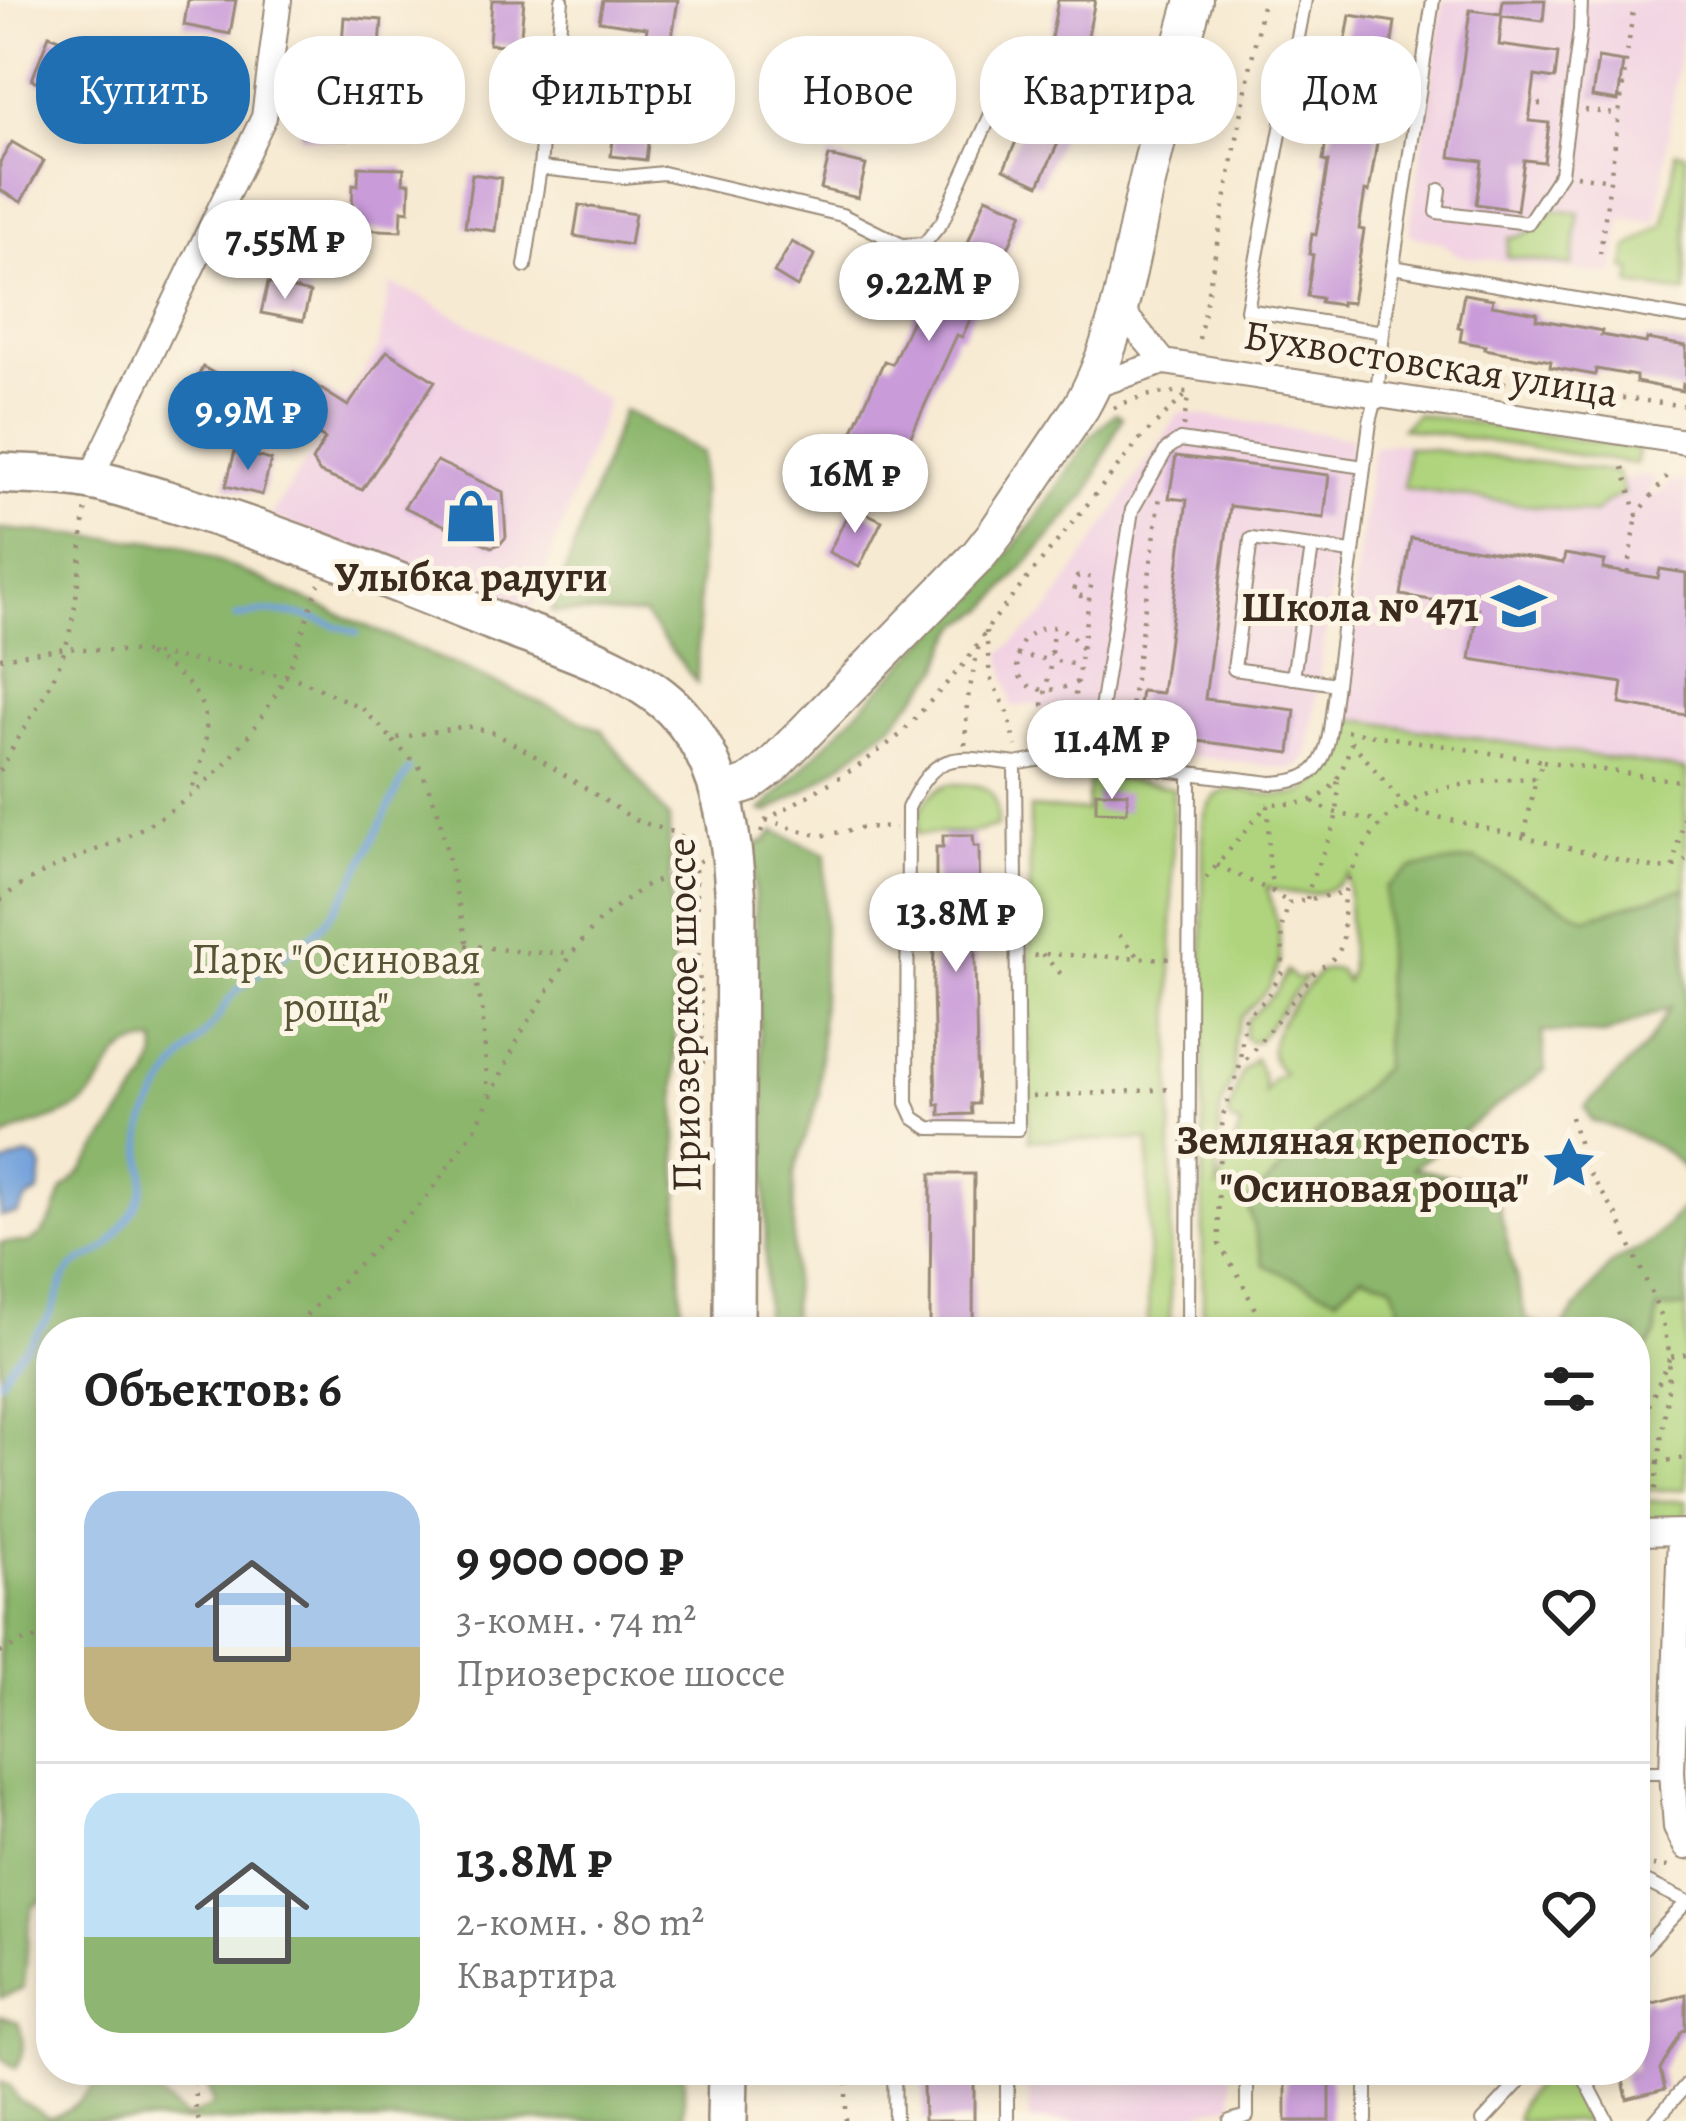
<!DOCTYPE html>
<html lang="ru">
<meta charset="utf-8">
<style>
:root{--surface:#fff;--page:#f6f6f6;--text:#222;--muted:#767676;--line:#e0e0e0;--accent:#1f6fb2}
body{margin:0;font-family:Alegreya,serif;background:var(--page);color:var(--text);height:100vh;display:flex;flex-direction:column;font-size:45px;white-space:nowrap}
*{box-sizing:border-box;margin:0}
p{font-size:39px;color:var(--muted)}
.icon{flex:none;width:66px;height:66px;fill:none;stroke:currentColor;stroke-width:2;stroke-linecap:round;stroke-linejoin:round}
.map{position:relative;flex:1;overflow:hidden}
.sheet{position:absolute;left:36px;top:1317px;width:1614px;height:768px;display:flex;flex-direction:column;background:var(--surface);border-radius:48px;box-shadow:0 6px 18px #0003}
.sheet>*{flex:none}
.top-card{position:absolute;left:36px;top:36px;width:1614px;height:108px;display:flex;gap:24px}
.price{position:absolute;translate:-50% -102px;padding:0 27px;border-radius:42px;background:#fff;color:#222;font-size:39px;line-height:78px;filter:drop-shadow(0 3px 6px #0008)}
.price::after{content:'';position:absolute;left:50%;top:72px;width:36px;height:27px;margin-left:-18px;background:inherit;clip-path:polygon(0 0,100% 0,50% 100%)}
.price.current{background:var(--accent);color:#fff}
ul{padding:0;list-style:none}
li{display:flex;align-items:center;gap:36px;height:300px;padding:0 48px}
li+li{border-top:3px solid var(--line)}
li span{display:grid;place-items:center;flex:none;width:336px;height:240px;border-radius:36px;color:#555}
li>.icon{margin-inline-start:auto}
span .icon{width:144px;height:144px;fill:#fffc;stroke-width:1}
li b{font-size:51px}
h2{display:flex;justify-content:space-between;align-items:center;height:144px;padding:0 48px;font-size:51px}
.chip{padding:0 42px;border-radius:48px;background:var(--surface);box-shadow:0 6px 18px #0003;font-size:42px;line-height:108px}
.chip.current{background:var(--accent);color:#fff}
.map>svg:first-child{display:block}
.built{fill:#f1d0e3}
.green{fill:#afd47d;stroke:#757f4e;stroke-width:3;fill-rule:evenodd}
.forest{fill:#8bb66c;stroke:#637045;stroke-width:3}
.water{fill:#73a2dc;stroke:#57667d;stroke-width:3}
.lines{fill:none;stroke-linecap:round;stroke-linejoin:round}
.stream{stroke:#73a2dc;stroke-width:6}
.building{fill:#c99bd9}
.lane-casing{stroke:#998a78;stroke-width:16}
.street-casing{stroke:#998a78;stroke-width:28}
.secondary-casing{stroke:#998a78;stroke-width:40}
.primary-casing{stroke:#998a78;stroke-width:44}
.path{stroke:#998a78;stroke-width:4.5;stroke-dasharray:3 9;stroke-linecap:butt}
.lane{stroke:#fff;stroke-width:12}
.street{stroke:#fff;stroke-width:24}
.secondary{stroke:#fff;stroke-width:36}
.primary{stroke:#fff;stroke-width:39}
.labels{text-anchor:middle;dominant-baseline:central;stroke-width:10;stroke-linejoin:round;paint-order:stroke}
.street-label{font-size:42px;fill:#3b2a1e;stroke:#fcf5e5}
.poi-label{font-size:42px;font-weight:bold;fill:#3b2a1e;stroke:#fcf5e5;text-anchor:end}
.park-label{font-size:42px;fill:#585436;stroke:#fcf5e5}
</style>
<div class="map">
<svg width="1686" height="2121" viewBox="0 0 1686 2121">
<rect width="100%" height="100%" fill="#fcf5e5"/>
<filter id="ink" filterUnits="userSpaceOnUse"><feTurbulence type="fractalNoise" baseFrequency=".00833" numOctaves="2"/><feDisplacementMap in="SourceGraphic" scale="24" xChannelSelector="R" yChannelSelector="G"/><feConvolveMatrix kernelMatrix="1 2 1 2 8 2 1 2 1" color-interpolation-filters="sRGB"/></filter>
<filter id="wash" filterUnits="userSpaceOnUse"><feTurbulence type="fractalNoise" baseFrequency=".004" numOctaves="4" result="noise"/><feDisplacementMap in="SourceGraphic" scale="48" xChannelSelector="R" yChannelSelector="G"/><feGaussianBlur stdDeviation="2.7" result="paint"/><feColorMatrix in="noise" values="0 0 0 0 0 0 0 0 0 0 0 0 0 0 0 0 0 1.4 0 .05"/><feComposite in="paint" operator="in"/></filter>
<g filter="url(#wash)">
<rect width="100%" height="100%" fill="#f7ead2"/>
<g class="built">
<polygon points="1444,0 1686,0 1657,222 1622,218 1614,276 1460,256 1440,242 1415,237 1409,232"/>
<polygon points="390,284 422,297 608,401 529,616 270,516 378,350"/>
<polygon points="1180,412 1352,438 1309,752 1302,764 1290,769 1085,741 1083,747 1052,743 1057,712 1037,709 1036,704 1012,707 1001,654 1047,613"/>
<polygon points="1395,443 1618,472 1621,481 1631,479 1631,475 1657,479 1646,492 1659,495 1671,481 1686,484 1686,770 1338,717 1373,447"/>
<polygon points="1028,2070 1232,2070 1233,2103 1169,2121 1029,2121"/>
</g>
<g class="green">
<polygon points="1676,152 1686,154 1686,293 1631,285 1633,271 1625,269 1628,248 1665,224"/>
<path d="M 1551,210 L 1579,213 L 1572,266 L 1506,256 L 1509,238 C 1529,237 1540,225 1551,210 Z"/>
<polygon points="1416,414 1638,449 1636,464 1402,428"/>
<polygon points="1407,447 1617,472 1624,493 1608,501 1594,514 1404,488"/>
<path d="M 1338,717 L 1686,770 L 1686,888 L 1586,918 L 1475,859 L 1386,887 L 1384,1067 L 1247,1203 L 1362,1274 L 1392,1284 L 1408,1332 L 1203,1332 L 1203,824 C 1215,748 1289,833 1324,772 C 1334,756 1335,735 1338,717 ZM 1348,874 L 1350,970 L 1346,982 L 1339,970 L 1329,969 L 1319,972 C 1300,997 1248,1045 1284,1074 L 1273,1079 L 1265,1093 L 1263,1077 L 1255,1059 L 1242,1071 L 1228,1116 L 1232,1123 L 1241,1125 L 1217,1191 L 1220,1110 L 1234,1073 L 1234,1040 L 1240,1018 L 1269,988 L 1280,960 L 1279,929 L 1267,887 C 1297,895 1324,902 1348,874 Z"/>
<polygon points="1089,773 1173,788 1170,1332 1148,1332 1149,1140 1029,1140 1030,808 1087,811"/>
<path d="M 949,784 C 988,785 997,785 998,826 L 972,833 L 917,834 C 918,808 925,794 949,784 Z"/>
<polygon points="1287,971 1295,979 1306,977 1257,1041 1249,1041 1244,1036 1246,1021 1276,992"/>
<polygon points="1686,1307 1686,1489 1635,1491 1635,1368 1656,1335 1657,1309"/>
<polygon points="1635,1501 1686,1501 1686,1519 1635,1520"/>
<path d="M 1550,2070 L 1563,2070 L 1589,2121 L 1517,2121 C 1515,2101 1537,2084 1550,2070 Z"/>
</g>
<g class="forest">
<polygon points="623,410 702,453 697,683 644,615 551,612"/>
<polygon points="1116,413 1122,417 1088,493 986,610 960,625 949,644 940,669 893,724 815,784 769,812 761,811 987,578 1032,525 1090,437"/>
<path d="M 0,529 L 180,544 L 602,730 L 669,819 L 682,1332 L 51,1332 L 51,1896 L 33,1906 C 25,1933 29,1961 23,1988 L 0,1998 L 0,1243 L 29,1242 L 41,1235 L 53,1217 L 63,1190 L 82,1171 L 148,1077 L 157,1055 L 156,1042 C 107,1043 115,1074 87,1100 C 63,1122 23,1122 0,1141 Z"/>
<polygon points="775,831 826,854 819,1096 794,1173 792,1332 765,1332 766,1150 755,955 754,845 765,842"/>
<path d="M 1475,859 L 1586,918 L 1686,888 L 1686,1171 C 1665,1144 1623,1130 1591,1120 L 1585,1107 L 1647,1045 L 1670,1007 L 1605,1034 L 1542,1032 L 1545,1070 L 1413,1168 L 1460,1178 L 1498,1203 L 1526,1319 L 1552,1332 L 1408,1332 L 1392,1284 L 1362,1275 L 1336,1297 L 1264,1265 L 1247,1203 L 1384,1067 L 1386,887 L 1413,868 Z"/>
<polygon points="1686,1205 1686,1307 1657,1309 1656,1334 1635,1368 1635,1332 1558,1332 1611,1264 1651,1242"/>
<path d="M 0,2016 L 18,2022 C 24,2037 26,2055 15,2068 L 0,2057 Z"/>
<path d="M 113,2070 L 133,2072 L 166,2080 L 159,2096 L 186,2118 L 213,2106 L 203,2070 L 684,2070 L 684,2121 L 0,2121 L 0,2082 L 10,2086 L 18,2099 L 49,2117 C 81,2109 87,2087 113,2070 Z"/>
</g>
<polygon class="water" points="27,1155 38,1159 42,1169 39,1192 27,1199 17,1214 0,1216 0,1166"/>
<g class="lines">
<g class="stream">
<path d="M 236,617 C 246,616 256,613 266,612 C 296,611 330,623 357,633"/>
<path d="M 0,1381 C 13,1356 35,1340 49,1316 C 59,1301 60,1278 73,1267 C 81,1259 95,1256 104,1249 C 115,1240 124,1224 132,1212 C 156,1176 135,1158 145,1124 C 150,1106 166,1084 176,1068 C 189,1051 204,1036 217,1019 C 222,1011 226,1002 232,996 C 260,966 298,952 325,922 C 363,878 379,819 409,770"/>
</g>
</g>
<g id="blocks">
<g class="building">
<polygon points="188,0 236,0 230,34 184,25"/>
<polygon points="492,0 524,0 520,46 489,44"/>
<polygon points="603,0 678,0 671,44 645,40 647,28 599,21"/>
<polygon points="1058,0 1095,0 1084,56 1049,50"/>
<polygon points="1503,0 1545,0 1543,21 1502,16 1499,45 1558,53 1555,79 1535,76 1529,121 1549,123 1544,162 1524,160 1517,210 1476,204 1482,161 1450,157 1470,10 1501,14"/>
<polygon points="1350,15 1395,22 1385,88 1380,87 1375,124 1380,124 1369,192 1365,191 1359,229 1364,230 1352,303 1341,302 1341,305 1320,302 1321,298 1307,296 1313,255 1309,254 1312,234 1316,235 1328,162 1323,161 1326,140 1331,141 1336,104 1332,103 1339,57 1343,57"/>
<polygon points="344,17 382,20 378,75 340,72"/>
<polygon points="49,35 83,48 66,93 32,80"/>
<polygon points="1598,58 1623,62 1618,101 1592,97"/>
<polygon points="867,63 899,73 890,103 858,93"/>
<polygon points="145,66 172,72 164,105 137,99"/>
<polygon points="619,90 654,95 646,160 611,156"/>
<polygon points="305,99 348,103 346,140 301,136"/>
<polygon points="1032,105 1068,121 1039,185 1004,169"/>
<polygon points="12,142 44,161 21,202 0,190 0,162"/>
<polygon points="829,156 866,165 858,198 821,189"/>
<polygon points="359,167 404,168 403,183 410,183 409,211 402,210 401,231 357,229 358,211 352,211 353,184 358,185"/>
<polygon points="472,174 501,178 495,231 465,227"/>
<polygon points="986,197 1023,212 999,270 994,268 962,337 957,335 892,477 842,455 884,361 892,364 934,272 953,281"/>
<polygon points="579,205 635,214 630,245 574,236"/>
<polygon points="792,242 815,255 797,287 774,273"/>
<polygon points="268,283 310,293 303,321 261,313"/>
<polygon points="1464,294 1493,299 1492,305 1537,313 1536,319 1602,331 1601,335 1646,343 1647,339 1686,346 1686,385 1683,384 1682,391 1636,382 1636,376 1596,369 1595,375 1550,367 1551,361 1484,349 1485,346 1460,341 1462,328 1458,327"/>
<polygon points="387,351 435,381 362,490 320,473 312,461 325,439 273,406 294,372 348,406"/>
<polygon points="203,367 235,385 215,422 183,404"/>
<polygon points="235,451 271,460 262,495 226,486"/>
<polygon points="1176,456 1329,475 1324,518 1230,506 1205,699 1295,710 1290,753 1135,733 1141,691 1162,693 1187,500 1169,498"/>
<polygon points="437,461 503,492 506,537 500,544 492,547 404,507"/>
<polygon points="852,506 882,521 859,567 829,552"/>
<polygon points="1411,538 1563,563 1565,554 1605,561 1603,569 1658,578 1660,569 1686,573 1686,715 1620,704 1623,683 1470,659 1478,608 1401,595"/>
<polygon points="1096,792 1128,793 1127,812 1096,811"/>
<polygon points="943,835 973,835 974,846 979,846 980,916 974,916 978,1104 971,1104 972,1114 940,1115 940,1104 936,1105 933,987 934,941 936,940 936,847 943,847"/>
<polygon points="931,1174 974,1174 973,1332 930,1332"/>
<polygon points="1686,1994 1686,2030 1682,2031 1660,2070 1665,2089 1627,2099 1622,2076 1626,2075 1625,2070 1635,2070 1635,2013 1645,1997 1653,2003"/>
<polygon points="935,2070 974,2072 974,2121 924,2121 923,2084 929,2084 929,2072"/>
<rect x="1286" y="2070" width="44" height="51"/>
</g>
</g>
</g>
<g filter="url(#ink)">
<use href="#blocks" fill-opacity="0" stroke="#998a78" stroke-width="3"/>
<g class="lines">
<defs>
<g id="lane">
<polyline points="1305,0 1247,310 1383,332"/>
<polyline points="540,168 546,91 557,55 562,0"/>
<polyline points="1440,190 1437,212 1528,223 1561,173 1580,30 1581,0"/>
<polyline points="525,266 540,168 624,177 663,173 842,215 902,245 924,244 942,222 1013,66 1164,100"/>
<polyline points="1393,267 1686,318"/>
<polyline points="1293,678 1312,547"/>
<polyline points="1336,684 1234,669 1251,539 1352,552"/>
<polyline points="1093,761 1132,510 1167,449 1180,440 1364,467"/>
<path d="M 1015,764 C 956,756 936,749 908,808 L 907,1103 L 914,1118 L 929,1128 L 1018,1129 L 1015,764 L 1048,758 L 1066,758 L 1271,783 C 1311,782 1324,769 1330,730 L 1370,422 L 1377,395 L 1383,332 L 1433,0"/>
<polyline points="1188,1332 1190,773"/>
<polyline points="1635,1772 1672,1772"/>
<polyline points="1635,1883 1648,1883 1686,1901"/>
<polyline points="1635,1957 1686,1903"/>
<polyline points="894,2070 895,2121"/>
<polyline points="1580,2070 1607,2121"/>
<polyline points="1007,2121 1007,2070"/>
<polyline points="1230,2121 1247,2116 1247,2070"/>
<polyline points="1366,2121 1366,2086 1372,2070"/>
<polyline points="1483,2121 1530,2070"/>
<polyline points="1655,2121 1686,2085"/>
</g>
<g id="street">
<polyline points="1119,308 1164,362"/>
<polyline points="1093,386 1164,362 1686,442"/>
<polyline points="90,479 264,117 279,0"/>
<polyline points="1635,1533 1686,1532"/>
<polyline points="1680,1533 1672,1772 1676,1827 1686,1847"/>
</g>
<path id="secondary" d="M 722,793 L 748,784 L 771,767 L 978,556 L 996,533 L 1081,407 C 1117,344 1129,266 1144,196 C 1159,130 1176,65 1194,0"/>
<g id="primary">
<path d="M 0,473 C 30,475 62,474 91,480 C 114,484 138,493 161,499 C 274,532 384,577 494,621 C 550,643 629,665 673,708 C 724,759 731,833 736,902 L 734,1332"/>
<polyline points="727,2121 728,2070"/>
</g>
</defs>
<use href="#lane" class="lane-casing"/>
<use href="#street" class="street-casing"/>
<use href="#secondary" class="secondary-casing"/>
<use href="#primary" class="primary-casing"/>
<g class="path">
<polyline points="1538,104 1550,105"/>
<polyline points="1585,110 1620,115"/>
<polyline points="1576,175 1611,180"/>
<polyline points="1600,254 1633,11"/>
<polyline points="1199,339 1263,0"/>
<polyline points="1396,369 1686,406"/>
<path d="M 1114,408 C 1139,395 1161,392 1189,392"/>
<polyline points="1183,427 1189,392"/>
<polyline points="1623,467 1637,515 1668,475"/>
<polyline points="1628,573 1637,515"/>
<polyline points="986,631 990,678 1008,713 1016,746"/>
<polyline points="1051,653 1053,629"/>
<path d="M 148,655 C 215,691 217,727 190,794"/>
<polyline points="1017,655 1044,659 1045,655 1051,653 1056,661 1079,665"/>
<polyline points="0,658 65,648 143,652 286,676 303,681 362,708 392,739 466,726 492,732 527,751 635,820 672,832 701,846"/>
<polyline points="1050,667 1043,705 1071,709"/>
<path d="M 1077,682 C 1051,696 1011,694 1018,654 C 1021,635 1043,622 1061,629 C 1070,633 1076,641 1082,649"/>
<polyline points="1347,731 1543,761 1536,778"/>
<polyline points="393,741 421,769 438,812 482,1008 488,1094"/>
<path d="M 1351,741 L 1405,806 C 1423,784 1507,779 1536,778 L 1524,838"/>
<polyline points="1068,743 1092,579 1085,575 1077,577 1074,592 1080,596 1090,595"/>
<polyline points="965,745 967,703 979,644"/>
<polyline points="1125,752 1160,496"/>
<polyline points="1543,761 1686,782"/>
<path d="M 0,771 C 21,729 52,691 66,646 C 79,601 80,553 86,507"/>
<path d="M 1313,801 C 1333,817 1357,816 1381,821"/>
<polyline points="766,820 820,836 865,827 895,828"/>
<polyline points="761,832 766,820 857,767 900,735 965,663 992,622 1142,437 1189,392"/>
<polyline points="701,860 695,865 703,1067"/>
<polyline points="1217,865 1273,892 1289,903"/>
<polyline points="1673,867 1686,804"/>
<polyline points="1206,878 1268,804"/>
<path d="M 1273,892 L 1269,863 L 1268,803 C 1321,808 1337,793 1351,743"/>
<path d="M 1307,899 C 1316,853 1344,831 1337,780"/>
<path d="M 0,900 C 37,870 81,858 123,838 C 197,802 245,752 284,679 C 299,650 307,615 319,584"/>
<polyline points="1119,935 1140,958"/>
<polyline points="466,945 531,953 573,952"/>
<polyline points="1042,954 1063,976"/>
<polyline points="1034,956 1042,954 1172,959"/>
<polyline points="1239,1068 1245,1017 1267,998 1283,970 1282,926 1289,903 1341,893"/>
<polyline points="1032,1097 1171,1089"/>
<polyline points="1571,1117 1585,1167 1618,1217 1662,1317 1670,1357 1636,1435 1645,1455 1658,1462 1654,1496"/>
<polyline points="289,1332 426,1198 475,1129 521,1033 573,952 599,921 643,887 695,865"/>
<path d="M 1259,1332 L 1258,1316 L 1240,1278 L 1219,1244 L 1218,1176 L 1223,1115 L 1239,1068 L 1317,970 C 1354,950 1340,931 1344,897 C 1347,871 1379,814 1405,806 L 1413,811 L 1657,869 L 1673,867 L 1686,860"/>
<polyline points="1686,1354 1670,1357 1668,1389 1658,1462 1686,1458"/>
<polyline points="0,1653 24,1641 51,1636"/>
<polyline points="1635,1838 1642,1865"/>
<polyline points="1653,1866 1671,1867"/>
<polyline points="193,2070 196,2113 199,2121"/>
<polyline points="846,2121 846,2070"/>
</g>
<use href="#lane" class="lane"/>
<use href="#street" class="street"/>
<use href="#secondary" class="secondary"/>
<use href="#primary" class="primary"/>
</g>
</g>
<defs>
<symbol id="shop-bare" viewBox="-9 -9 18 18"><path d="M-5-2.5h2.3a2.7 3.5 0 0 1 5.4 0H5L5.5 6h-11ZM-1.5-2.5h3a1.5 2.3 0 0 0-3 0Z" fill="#1f6fb2" stroke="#fcf5e5" stroke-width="2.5" paint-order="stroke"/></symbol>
<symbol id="school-bare" viewBox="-9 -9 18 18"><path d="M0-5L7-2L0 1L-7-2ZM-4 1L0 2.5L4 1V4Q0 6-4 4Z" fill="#1f6fb2" stroke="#fcf5e5" stroke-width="2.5" paint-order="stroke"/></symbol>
<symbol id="sight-bare" viewBox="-9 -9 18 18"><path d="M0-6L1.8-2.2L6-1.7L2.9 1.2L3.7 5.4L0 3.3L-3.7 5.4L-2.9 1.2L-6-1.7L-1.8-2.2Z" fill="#1f6fb2" stroke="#fcf5e5" stroke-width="2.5" paint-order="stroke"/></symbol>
</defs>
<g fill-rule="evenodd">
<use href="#shop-bare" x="433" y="478" width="76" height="76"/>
<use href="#school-bare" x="1481" y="568" width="76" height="76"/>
<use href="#sight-bare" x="1531" y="1125" width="76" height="76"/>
</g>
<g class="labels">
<g class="street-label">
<text transform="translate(1431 363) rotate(9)">Бухвостовская улица</text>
<text transform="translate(683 1015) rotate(-91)">Приозерское шоссе</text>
</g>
<g class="poi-label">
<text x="471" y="576" text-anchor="middle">Улыбка радуги</text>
<text x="1479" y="606">Школа № 471</text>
<text x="1529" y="1139">Земляная крепость<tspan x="1529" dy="48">"Осиновая роща"</tspan></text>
</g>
<g class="park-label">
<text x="336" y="958">Парк "Осиновая<tspan x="336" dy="48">роща"</tspan></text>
</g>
</g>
</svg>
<b class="price" style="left:285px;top:302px">7.55M ₽</b>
<b class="price" style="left:929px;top:344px">9.22M ₽</b>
<b class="price current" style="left:248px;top:473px">9.9M ₽</b>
<b class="price" style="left:855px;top:536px">16M ₽</b>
<b class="price" style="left:1112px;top:802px">11.4M ₽</b>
<b class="price" style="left:956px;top:975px">13.8M ₽</b>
<div class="top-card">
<a class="chip current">Купить</a>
<a class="chip">Снять</a>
<a class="chip">Фильтры</a>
<a class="chip">Новое</a>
<a class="chip">Квартира</a>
<a class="chip">Дом</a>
</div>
<section class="sheet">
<h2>Объектов: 6<svg class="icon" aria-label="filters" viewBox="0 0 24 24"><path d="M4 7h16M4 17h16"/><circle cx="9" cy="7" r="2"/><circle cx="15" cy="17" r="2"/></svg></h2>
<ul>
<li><span style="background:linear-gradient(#a9c7e8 65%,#c2b280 0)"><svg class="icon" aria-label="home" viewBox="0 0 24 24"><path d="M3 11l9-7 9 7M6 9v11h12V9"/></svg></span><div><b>9 900 000 ₽</b><p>3-комн. · 74 m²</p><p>Приозерское шоссе</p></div><svg class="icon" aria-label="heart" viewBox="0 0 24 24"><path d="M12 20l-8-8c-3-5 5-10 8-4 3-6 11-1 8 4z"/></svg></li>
<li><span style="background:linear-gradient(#bfe0f5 60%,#8fb573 0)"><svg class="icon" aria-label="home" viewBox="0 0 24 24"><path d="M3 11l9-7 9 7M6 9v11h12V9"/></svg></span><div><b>13.8M ₽</b><p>2-комн. · 80 m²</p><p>Квартира</p></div><svg class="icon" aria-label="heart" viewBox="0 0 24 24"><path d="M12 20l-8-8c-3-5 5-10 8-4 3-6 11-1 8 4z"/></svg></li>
</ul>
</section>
</div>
